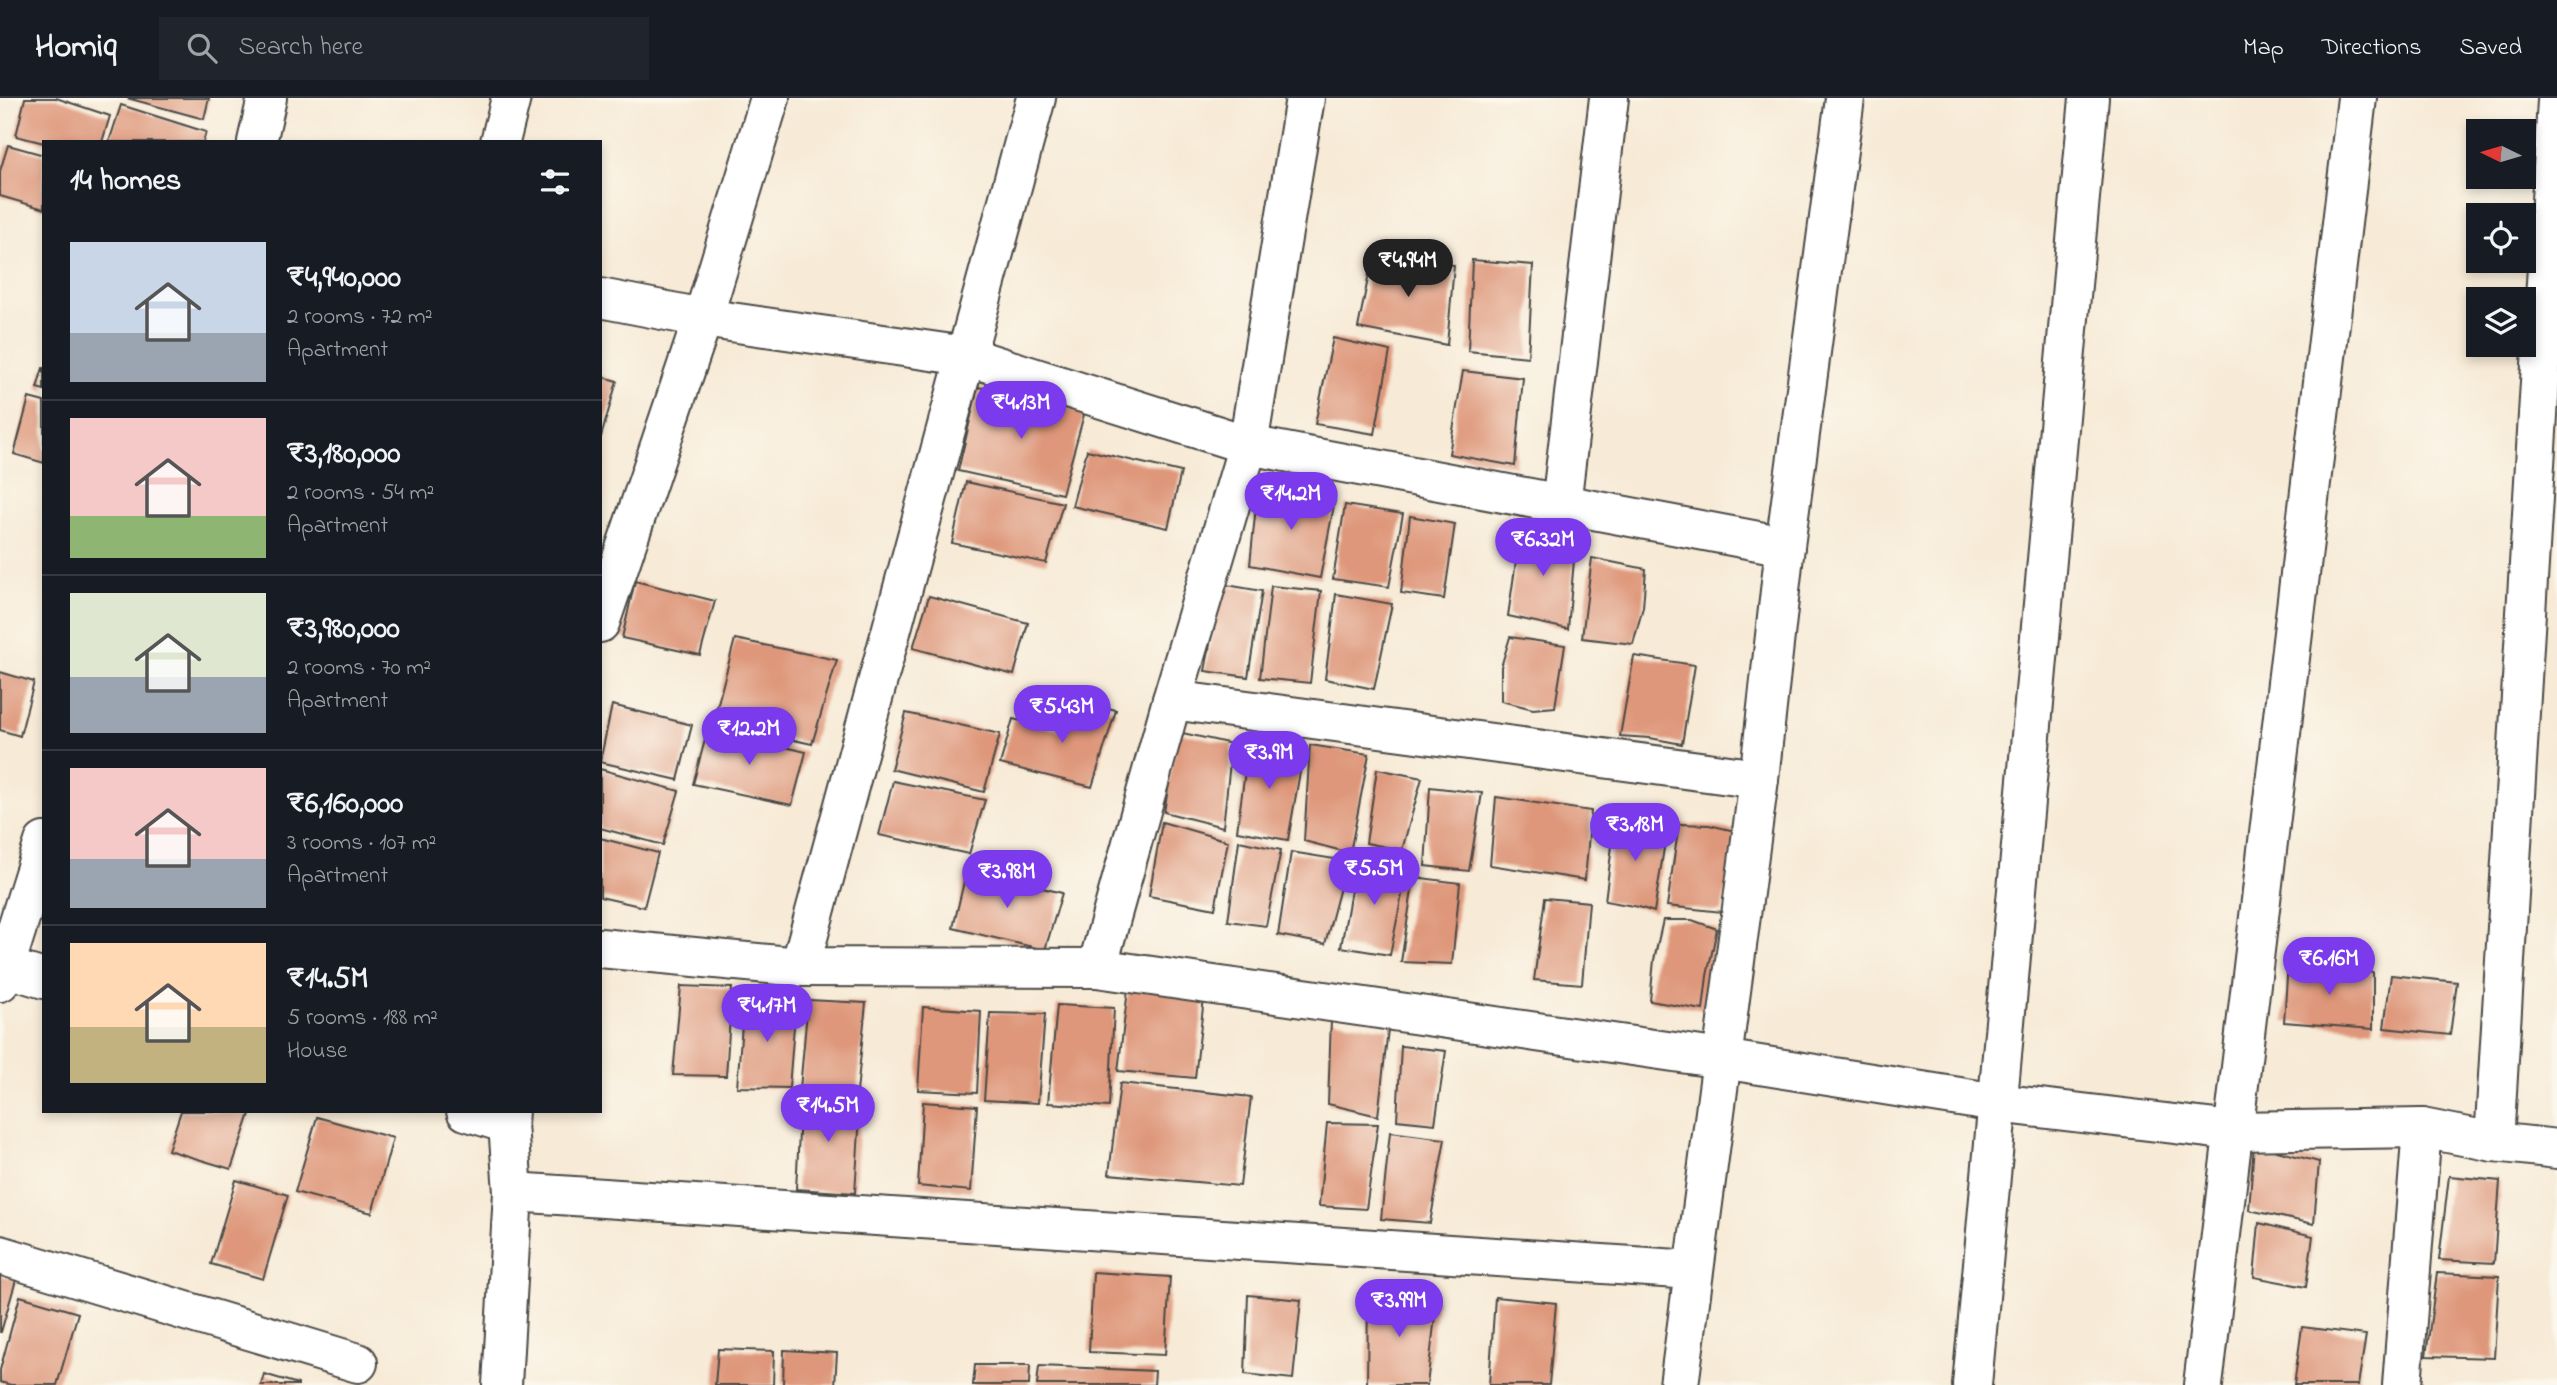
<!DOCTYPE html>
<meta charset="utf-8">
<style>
:root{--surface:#171b24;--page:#20242c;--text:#f1f3f6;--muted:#9ea1a6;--line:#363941;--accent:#7c3aed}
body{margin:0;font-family:"Indie Flower",sans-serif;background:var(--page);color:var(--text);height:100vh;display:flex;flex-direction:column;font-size:26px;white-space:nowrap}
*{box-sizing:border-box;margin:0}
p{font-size:23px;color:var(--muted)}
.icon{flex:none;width:38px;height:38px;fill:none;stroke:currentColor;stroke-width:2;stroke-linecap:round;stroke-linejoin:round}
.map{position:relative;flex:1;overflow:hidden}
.sheet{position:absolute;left:42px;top:42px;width:560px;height:973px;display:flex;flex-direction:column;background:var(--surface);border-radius:0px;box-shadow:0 4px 10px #0003}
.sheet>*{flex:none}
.needle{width:46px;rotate:275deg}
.controls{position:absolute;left:2466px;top:21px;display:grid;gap:14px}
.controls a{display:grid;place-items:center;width:70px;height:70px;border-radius:0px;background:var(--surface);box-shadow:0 4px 10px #0003;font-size:35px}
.price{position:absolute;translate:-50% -60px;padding:0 16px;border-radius:24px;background:var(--accent);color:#fff;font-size:23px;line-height:46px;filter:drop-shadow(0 2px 4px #0008)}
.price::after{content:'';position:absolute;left:50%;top:42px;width:21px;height:16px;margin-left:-10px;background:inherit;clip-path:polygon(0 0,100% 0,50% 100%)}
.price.selected{background:#222;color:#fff}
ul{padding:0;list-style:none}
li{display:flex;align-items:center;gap:21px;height:175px;padding:0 28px}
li+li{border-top:2px solid var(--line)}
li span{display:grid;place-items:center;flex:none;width:196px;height:140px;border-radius:0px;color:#555}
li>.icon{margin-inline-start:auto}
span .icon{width:84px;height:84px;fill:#fffc;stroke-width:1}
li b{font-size:30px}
h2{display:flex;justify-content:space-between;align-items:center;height:84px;padding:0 28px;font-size:30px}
header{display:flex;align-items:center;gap:42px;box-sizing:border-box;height:98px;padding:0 35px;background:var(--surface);border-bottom:2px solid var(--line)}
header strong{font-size:33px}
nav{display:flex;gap:38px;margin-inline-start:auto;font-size:24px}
.search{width:490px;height:63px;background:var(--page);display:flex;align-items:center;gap:18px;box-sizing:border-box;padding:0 24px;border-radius:0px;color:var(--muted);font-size:26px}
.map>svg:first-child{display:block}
.building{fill:#de977a}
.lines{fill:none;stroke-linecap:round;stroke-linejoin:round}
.minor-casing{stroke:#4a4845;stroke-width:42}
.minor{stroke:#fff;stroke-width:38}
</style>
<header>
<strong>Homiq</strong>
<div class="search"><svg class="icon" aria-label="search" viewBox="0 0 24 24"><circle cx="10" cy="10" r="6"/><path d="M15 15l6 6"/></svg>Search here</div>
<nav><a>Map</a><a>Directions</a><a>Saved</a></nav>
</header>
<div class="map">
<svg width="2557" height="1287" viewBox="0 0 2557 1287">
<rect width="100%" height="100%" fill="#fbf7ec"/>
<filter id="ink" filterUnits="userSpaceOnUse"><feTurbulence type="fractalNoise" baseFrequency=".0143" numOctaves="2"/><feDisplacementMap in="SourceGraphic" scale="14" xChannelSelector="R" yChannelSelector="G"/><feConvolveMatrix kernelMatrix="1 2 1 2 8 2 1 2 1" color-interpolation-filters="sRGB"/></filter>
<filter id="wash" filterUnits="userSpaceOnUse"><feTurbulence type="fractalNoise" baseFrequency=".00686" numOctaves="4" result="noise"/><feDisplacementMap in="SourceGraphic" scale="28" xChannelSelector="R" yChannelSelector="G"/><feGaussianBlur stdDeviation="1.57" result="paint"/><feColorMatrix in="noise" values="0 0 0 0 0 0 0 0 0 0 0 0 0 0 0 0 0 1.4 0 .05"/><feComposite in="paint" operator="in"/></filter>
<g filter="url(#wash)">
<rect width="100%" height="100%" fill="#f7ead6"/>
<g id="blocks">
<g class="building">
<polygon points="25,0 56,0 110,18 102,44 44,45 16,38"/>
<polygon points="127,0 209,0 204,21"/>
<polygon points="121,7 206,34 203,44 109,44"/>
<polygon points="8,47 44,57 44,111 0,98 0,73"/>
<polygon points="1373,156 1454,167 1447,247 1358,230"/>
<polygon points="1472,162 1533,167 1528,259 1468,253"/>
<polygon points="1333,240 1390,253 1375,336 1315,326"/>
<polygon points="43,270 44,270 44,292 37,290"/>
<polygon points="1463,273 1523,280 1515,368 1449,356"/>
<polygon points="600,278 617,283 601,339 600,339"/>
<polygon points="978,289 1085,313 1062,396 958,373"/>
<polygon points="29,300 44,304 44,365 14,356"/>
<polygon points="1087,352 1181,374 1168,430 1072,408"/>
<polygon points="966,384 1063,405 1046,465 952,445"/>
<polygon points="1258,388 1335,402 1320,480 1250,467"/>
<polygon points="1345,407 1403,416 1389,489 1333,481"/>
<polygon points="1410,418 1455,426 1444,501 1401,495"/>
<polygon points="1521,429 1576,439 1568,531 1508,518"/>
<polygon points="1592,460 1646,471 1643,509 1633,546 1582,540"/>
<polygon points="635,483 715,503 700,557 622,540"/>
<polygon points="1221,486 1262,493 1248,579 1205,573"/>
<polygon points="1271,488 1321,493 1310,585 1260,580"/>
<polygon points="1336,496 1392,506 1374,591 1325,581"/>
<polygon points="929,498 1028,525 1014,577 913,550"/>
<polygon points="1510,539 1565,547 1555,609 1533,611 1501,603 1501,569"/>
<polygon points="735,541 837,562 812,646 713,624"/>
<polygon points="1634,558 1695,567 1682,646 1650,640 1620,638"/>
<polygon points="0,574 34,584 20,638 0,632"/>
<polygon points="1076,602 1116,612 1092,689 1000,666 1013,621 1066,634"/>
<polygon points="612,607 692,627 678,682 600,664"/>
<polygon points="906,615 1000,636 984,694 891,671"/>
<polygon points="708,631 806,654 792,707 693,686"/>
<polygon points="1178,634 1232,646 1223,729 1164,714"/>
<polygon points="1249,644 1303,657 1288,742 1237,733"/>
<polygon points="1310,647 1369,656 1350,755 1304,743"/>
<polygon points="600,671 679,693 663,747 600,730"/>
<polygon points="1377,671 1422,680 1402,752 1366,745"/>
<polygon points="893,683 985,702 969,756 879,737"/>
<polygon points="1430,689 1482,695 1469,773 1425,768"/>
<polygon points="1496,699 1591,713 1585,782 1490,767"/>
<polygon points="1616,716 1667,731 1654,814 1639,809 1605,803"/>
<polygon points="1162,724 1228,743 1215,811 1149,798"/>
<polygon points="1679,726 1709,727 1735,733 1722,814 1667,808"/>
<polygon points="600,740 658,755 644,809 600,799"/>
<polygon points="1239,743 1281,752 1266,828 1228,823"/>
<polygon points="1291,754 1347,763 1325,846 1278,837"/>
<polygon points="1357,759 1407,771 1390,857 1341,849"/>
<polygon points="967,771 1062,795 1045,852 953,830"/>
<polygon points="1414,779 1460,785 1452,866 1401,864"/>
<polygon points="1545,800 1589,804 1582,886 1534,882"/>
<polygon points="1663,822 1692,822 1717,831 1707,878 1703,912 1650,903 1654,862"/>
<polygon points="2288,864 2373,875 2373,931 2284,924"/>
<polygon points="2391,877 2457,884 2450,937 2384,930"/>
<polygon points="1129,884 1205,891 1195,980 1118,973"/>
<polygon points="681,888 732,890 726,978 673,977"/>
<polygon points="744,902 796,903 789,990 737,989"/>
<polygon points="808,902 866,905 857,994 800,991"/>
<polygon points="1057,907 1114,910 1109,1009 1048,1005"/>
<polygon points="923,909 981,913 977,995 918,992"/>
<polygon points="990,915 1045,916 1038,1005 984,1002"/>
<polygon points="1331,922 1388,931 1378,1018 1328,1006"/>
<polygon points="1401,948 1446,953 1435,1026 1397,1022"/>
<polygon points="1120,985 1251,999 1240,1088 1109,1076"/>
<polygon points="801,998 861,1001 855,1095 796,1091"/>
<polygon points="923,1004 977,1008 971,1093 918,1088"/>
<polygon points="181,1013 251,1013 231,1071 168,1052"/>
<polygon points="317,1019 393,1040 372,1115 295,1094"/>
<polygon points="1327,1025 1378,1026 1366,1111 1319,1108"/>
<polygon points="1390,1034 1445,1041 1430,1125 1381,1121"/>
<polygon points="2254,1047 2319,1064 2314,1126 2249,1112"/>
<polygon points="2449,1078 2500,1083 2494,1165 2439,1162"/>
<polygon points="236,1082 288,1097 263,1181 211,1166"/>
<polygon points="2259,1125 2313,1138 2306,1189 2254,1179"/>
<polygon points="1093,1174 1170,1179 1165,1257 1089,1254"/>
<polygon points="2437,1175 2499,1178 2494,1260 2426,1258"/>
<polygon points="0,1177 16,1182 1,1234 0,1234"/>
<polygon points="1368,1194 1437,1201 1427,1287 1367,1287"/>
<polygon points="1248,1197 1301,1202 1293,1281 1245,1276"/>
<polygon points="20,1198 78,1215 57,1287 11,1287 0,1284 0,1272"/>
<polygon points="1495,1199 1556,1205 1549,1287 1489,1287"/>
<polygon points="2302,1229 2366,1237 2358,1287 2294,1287"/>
<polygon points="718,1251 774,1253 773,1287 715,1287"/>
<polygon points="784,1252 837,1255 835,1287 783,1287"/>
<polygon points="975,1267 1030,1267 1029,1287 973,1287"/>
<polygon points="1039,1268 1155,1273 1154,1287 1037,1287"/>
<polygon points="264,1276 298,1286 298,1287 261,1287"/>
</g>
</g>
</g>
<g filter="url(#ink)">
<use href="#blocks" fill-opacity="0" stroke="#4a4845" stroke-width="2"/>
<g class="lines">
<defs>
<g id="minor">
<polyline points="770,0 703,220 966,258 1248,347 1305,0"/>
<polyline points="257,44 267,0"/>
<polyline points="500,44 511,0"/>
<polyline points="600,200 703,220 600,525"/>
<polyline points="1561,407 1609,0"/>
<polyline points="1172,602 1248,347 1785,448"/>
<polyline points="600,850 800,869 1097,870 1722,961 1997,1005 2233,1033 2422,1030"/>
<polyline points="5,869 44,881"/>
<polyline points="800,869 1036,0"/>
<polyline points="1097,870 1172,602 1759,681"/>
<polyline points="0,884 44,744"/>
<polyline points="466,1013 508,1026"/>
<polyline points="2494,1044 2557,1051"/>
<polyline points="513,1094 1693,1172"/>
<polyline points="0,1157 358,1265"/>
<polyline points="502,1287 513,1094 508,1026 509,1013"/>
<polyline points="1679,1287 1759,681 1785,448 1845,0"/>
<polyline points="1972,1287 2089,0"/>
<polyline points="2203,1287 2357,0"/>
<polyline points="2402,1287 2422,1030 2494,1044 2557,3"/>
</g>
</defs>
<use href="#minor" class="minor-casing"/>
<use href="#minor" class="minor"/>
</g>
</g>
</svg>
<div class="controls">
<a><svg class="needle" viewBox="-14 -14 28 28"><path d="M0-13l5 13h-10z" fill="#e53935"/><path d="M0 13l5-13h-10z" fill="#9ea1a6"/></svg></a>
<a><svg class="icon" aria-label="locate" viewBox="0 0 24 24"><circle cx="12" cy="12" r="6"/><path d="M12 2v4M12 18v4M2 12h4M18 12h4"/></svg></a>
<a><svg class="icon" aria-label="layers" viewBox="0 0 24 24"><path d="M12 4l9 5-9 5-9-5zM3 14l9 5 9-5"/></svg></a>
</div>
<b class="price selected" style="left:1408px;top:201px">₹4.94M</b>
<b class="price" style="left:1021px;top:343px">₹4.13M</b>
<b class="price" style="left:1291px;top:434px">₹14.2M</b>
<b class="price" style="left:1543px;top:480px">₹6.32M</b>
<b class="price" style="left:1062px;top:647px">₹5.43M</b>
<b class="price" style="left:749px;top:669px">₹12.2M</b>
<b class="price" style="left:1269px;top:693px">₹3.9M</b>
<b class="price" style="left:1635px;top:765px">₹3.18M</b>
<b class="price" style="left:1374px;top:809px">₹5.5M</b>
<b class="price" style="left:1007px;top:812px">₹3.98M</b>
<b class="price" style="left:2329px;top:899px">₹6.16M</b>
<b class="price" style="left:767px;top:946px">₹4.17M</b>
<b class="price" style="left:828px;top:1046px">₹14.5M</b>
<b class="price" style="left:1399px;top:1241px">₹3.99M</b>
<section class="sheet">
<h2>14 homes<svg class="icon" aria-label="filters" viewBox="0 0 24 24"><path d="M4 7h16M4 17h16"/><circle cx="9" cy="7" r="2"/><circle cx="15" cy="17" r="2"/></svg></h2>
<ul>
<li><span style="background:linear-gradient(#c9d6e8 65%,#9aa5b1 0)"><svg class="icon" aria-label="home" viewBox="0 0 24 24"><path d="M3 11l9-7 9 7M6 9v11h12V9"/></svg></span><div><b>₹4,940,000</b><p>2 rooms · 72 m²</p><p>Apartment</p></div></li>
<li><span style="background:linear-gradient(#f6c9c9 70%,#8fb573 0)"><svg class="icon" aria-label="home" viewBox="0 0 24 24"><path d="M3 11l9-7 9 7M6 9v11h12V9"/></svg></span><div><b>₹3,180,000</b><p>2 rooms · 54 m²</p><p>Apartment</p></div></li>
<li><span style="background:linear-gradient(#dfe7d0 60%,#9aa5b1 0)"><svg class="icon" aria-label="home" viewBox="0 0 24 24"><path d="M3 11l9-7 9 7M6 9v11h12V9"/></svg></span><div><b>₹3,980,000</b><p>2 rooms · 70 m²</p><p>Apartment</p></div></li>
<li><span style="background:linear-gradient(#f6c9c9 65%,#9aa5b1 0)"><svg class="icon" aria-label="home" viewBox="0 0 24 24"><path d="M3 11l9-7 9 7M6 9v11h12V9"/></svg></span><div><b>₹6,160,000</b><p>3 rooms · 107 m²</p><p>Apartment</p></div></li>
<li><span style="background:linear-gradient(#ffd9b3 60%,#c2b280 0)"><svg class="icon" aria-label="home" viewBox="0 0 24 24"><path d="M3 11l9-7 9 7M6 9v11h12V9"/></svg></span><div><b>₹14.5M</b><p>5 rooms · 188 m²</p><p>House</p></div></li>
</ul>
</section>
</div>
